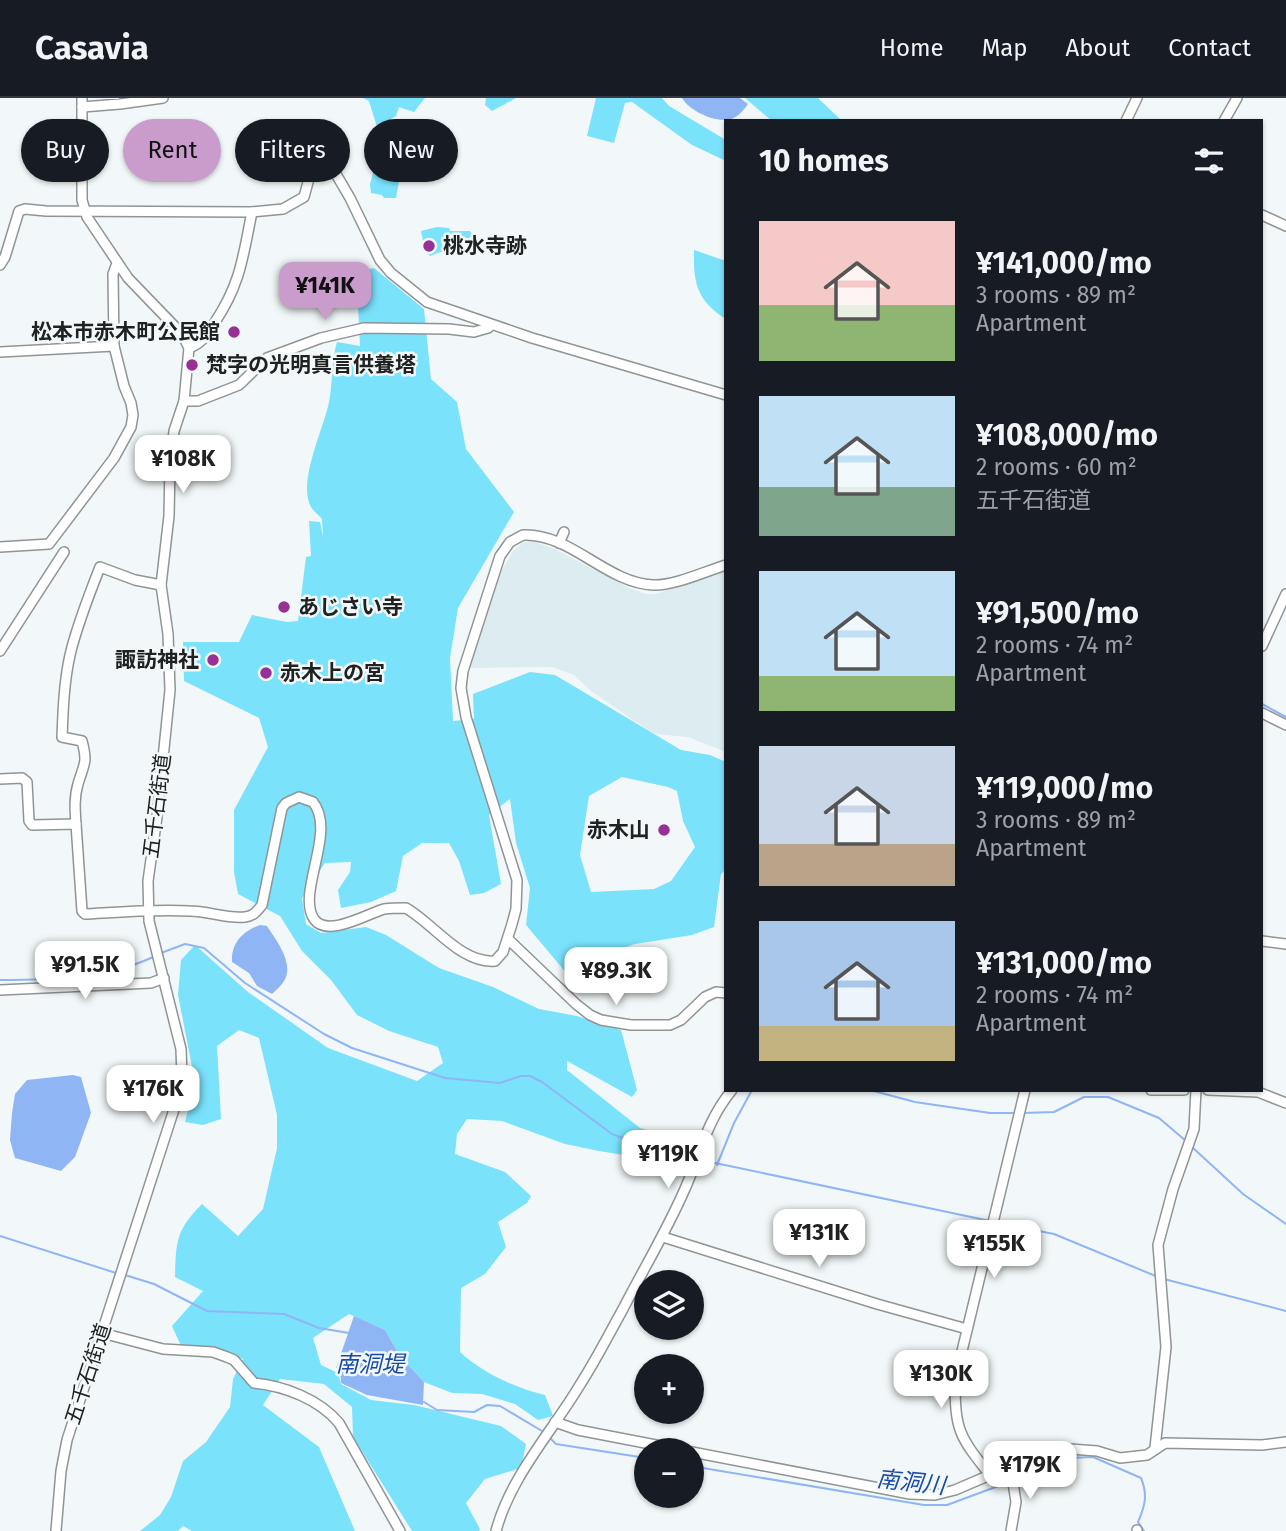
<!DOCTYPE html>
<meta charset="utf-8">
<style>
:root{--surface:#171b24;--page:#20242c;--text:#f1f3f6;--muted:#9ea1a6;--line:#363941;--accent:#c99ccb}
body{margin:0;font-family:"Fira Sans","Noto Sans JP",sans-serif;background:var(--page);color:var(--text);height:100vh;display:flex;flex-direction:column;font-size:26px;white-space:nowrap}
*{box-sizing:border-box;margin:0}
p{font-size:23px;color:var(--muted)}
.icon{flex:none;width:38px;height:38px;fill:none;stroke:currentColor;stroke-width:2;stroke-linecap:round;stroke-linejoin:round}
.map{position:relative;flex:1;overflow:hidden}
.side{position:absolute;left:724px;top:21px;width:539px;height:973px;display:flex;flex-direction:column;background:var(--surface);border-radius:0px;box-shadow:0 2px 5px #0004}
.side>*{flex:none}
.guide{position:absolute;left:21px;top:21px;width:598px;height:63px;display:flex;gap:14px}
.fabs{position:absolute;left:634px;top:1172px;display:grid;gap:14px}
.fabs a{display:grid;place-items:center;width:70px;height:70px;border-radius:50%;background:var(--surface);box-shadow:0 2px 5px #0004;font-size:35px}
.price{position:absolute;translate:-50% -60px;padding:0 16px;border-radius:14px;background:#fff;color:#222;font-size:23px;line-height:46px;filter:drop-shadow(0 2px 4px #0008)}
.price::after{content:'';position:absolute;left:50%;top:42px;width:21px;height:16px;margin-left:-10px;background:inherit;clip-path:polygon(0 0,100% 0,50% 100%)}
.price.current{background:var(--accent);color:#111}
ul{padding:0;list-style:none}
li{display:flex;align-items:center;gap:21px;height:175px;padding:0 35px}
li span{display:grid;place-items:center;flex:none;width:196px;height:140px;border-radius:0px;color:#555}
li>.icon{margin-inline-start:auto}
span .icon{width:84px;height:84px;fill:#fffc;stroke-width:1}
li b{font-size:30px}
h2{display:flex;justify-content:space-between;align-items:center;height:84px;padding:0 35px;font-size:30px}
.chip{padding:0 24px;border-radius:32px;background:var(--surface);box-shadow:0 2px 5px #0004;font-size:24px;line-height:63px}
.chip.current{background:var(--accent);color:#111}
header{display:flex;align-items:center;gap:42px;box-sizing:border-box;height:98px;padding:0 35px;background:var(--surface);border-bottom:2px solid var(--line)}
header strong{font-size:33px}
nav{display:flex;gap:38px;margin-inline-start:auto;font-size:24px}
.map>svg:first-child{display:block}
.built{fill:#ddecf0}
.green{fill:#7be2fc;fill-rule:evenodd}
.water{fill:#8fb5f5}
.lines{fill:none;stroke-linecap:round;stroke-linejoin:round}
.stream{stroke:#8fb5f5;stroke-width:2}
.minor-casing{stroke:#8f9495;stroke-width:12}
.minor{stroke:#fff;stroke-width:9}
.poi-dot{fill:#983196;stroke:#f2f8f9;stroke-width:2.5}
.labels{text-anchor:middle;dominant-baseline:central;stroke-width:5;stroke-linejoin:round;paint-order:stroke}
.poi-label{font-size:21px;font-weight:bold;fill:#202222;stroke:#f2f8f9;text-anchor:start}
.street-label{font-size:21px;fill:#202222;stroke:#f2f8f9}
.water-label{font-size:23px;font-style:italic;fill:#194ba7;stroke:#f2f8f9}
</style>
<header>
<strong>Casavia</strong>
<nav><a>Home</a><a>Map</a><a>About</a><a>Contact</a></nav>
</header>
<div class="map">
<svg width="1286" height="1433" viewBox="0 0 1286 1433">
<rect width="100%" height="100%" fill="#f2f8f9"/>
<polygon class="built" points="524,444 535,444 555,451 629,490 646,496 656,496 726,473 726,654 688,639 654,636 591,593 574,577 552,569 470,570 500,476 513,453"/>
<g class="green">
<polygon points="363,0 425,0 414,14 399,9 396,18 377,29 369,3"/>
<polygon points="486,0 516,0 492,13 485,7"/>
<polygon points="596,0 662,0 669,8 726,42 726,63 692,47 632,4 625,5 614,45 587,38"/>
<polygon points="745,0 818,0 842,23 772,23"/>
<polygon points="395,47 399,84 396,100 384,100 382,97 371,95 370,86 379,53"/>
<polygon points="437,129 449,130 450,133 470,133 473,137 461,146 430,158 425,152 421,133"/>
<path d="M 694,152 L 726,163 L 726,221 C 697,203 693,185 694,152 Z"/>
<path d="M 374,170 L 424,211 L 431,281 L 457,304 L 466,351 L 514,414 L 458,510 L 450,560 L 453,623 L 474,621 L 473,596 L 530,574 L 555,577 L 681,652 L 710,657 L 726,664 L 726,771 L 721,776 L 714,829 L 692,837 L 635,846 L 601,857 L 573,883 L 526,827 L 530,790 L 516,745 L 510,701 L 489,717 L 501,786 L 484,795 L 470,797 L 459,763 L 449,745 L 422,745 L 403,758 L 396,793 L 371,804 L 341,810 L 338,792 L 350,774 L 351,764 L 325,765 L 302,800 L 306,826 L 321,835 L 366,829 L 386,837 L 439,870 L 493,889 L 539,911 L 577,918 L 621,932 L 637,992 L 632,999 L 567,963 L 567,972 L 640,1030 L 674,1040 L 685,1063 L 667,1064 L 599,1053 L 565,1046 L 502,1023 L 467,1021 L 457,1036 L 455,1056 L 505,1074 L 531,1098 L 527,1105 L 498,1124 L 506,1149 L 485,1176 L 461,1190 L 460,1254 C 483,1275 515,1290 545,1297 L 553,1318 L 538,1322 L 515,1306 L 482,1296 L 452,1295 L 424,1284 L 400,1258 L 385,1232 L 349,1216 L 313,1240 L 321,1267 L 338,1275 L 341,1286 L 371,1302 L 414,1307 L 501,1328 L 526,1346 L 521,1370 L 485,1381 L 466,1405 L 480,1431 L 479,1433 L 412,1433 L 353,1339 L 352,1309 L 324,1286 L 280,1281 L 263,1307 L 319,1349 L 355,1433 L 192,1433 L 183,1428 L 178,1433 L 140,1433 L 160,1417 L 171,1399 L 183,1363 L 206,1344 L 230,1309 L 233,1281 L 243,1261 L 213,1251 L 181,1248 L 172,1228 L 203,1193 L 175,1179 C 176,1143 176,1132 202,1106 L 238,1138 L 263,1111 L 277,1050 L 277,1017 L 259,940 L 239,932 L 217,948 L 221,1021 L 203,1027 L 185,1024 L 195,984 L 178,897 L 181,862 L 195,847 L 248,894 L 328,950 L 417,983 L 443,965 L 438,949 L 389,933 L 357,917 L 331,882 L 302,853 L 280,818 L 238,796 L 234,774 L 234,712 L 268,649 L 259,620 L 184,583 L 183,544 L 239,544 L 252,517 L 287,524 L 298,523 L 306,459 L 311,458 L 309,423 L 320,424 L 323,439 L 322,421 C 319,417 313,413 311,409 C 297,384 324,330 329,304 C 333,284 331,264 337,244 L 360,248 L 358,208 L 349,176 ZM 622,679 L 668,689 L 677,693 L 683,723 L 695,749 L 671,783 L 654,791 L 591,794 L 580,757 L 589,698 Z"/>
</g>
<g class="water">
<path d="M 682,0 L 740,0 L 748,6 C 745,10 741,15 737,18 C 722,29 690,14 682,0 Z"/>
<path d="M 260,827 L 267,828 C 276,842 295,866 284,883 C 281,888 276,892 272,896 L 257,888 L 249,875 L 232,864 C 231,845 243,833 260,827 Z"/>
<polygon points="73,977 81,979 91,1015 75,1059 61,1073 15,1060 10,1042 12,1015 15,996 27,982"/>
<polygon points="354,1218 385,1232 400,1258 424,1284 423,1307 367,1297 341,1285 340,1271 336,1270"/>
</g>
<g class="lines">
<g class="stream">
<polyline points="1262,606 1286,619"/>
<path d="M 161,855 L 185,846 L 204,850 L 245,885 L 324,936 L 352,950 L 445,980 L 500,985 L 521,978 L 530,978 L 542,984 L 612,1036 C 638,1047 666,1049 692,1059"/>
<path d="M 0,882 C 51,882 106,881 153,859"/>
<polyline points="870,992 915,1004 990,1015 1016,1015"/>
<polyline points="1022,1015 1054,1014 1084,999 1108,999 1159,1020 1186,1043"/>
<polyline points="1192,1049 1243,1096 1286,1126"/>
<polyline points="701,1062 990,1123"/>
<polyline points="717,1067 734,1025 752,992"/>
<polyline points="998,1125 1054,1136 1158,1179"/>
<polyline points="0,1138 116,1175"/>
<polyline points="125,1177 154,1186 207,1213 284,1216 319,1230 349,1235"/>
<polyline points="1164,1181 1286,1213"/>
<polyline points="424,1304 437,1312 474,1314 487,1307 500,1308 542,1333"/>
<polyline points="549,1339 556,1346 646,1360"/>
<polyline points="691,1368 924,1407 947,1407 1009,1384"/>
<path d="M 1018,1382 L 1053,1376 L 1069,1360 L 1093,1359 L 1141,1380 C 1148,1397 1145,1408 1138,1424 L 1144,1433"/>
</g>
<defs>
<g id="minor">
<polyline points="82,9 120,6 163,0"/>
<polyline points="1126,23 1137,0"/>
<polyline points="1224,23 1237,0"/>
<polyline points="1262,117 1286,128"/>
<polyline points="0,167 5,159 19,113 25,111 46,113 252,114 283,111 304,99 314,62 321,58 326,59 350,100 380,162 391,175 427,204 532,240 726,297"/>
<path d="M 189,250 C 203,245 207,236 215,224 C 241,185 243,158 252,114"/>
<polyline points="0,254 114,248"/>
<polyline points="184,303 198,303 239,287 267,260 321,240 364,230 449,231 474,234 488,230 491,227"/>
<polyline points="559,445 564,434"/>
<polyline points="0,449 49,446 114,360 131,329 133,317 131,305 124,288 114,248 113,176 117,165"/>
<polyline points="1262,548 1286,496"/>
<polyline points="0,553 64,454"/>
<polyline points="1262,615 1286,627"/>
<path d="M 0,681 L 22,680 L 27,684 L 29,723 L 32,727 L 76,726 L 82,813 L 85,816 C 120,814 155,811 190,813 C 208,813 227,821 245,819 C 254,818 257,813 262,807 L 282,710 L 286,705 L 299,699 L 313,704 C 337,734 296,795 314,821 C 327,840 367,816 384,811 C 392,810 398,810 406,810 C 434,826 461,866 495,863 L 503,854 L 512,826 L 516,811 L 517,782 L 466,619 L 461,590 L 463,573 L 500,458 L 510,444 L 523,437 C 571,435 606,485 653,487 C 674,488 706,473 726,467"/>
<path d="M 76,726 C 75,712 74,699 78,686 C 84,665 88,666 82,643 L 62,639 C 63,612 64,584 70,557 C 77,527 89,497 100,469 L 135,482 L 161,487"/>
<polyline points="508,841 576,906 590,917 601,922 631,927 670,927 681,922 705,899 716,894 726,895"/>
<polyline points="1262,843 1286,846"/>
<polyline points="0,892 151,885 164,880"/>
<polyline points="1151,992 1184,992"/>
<polyline points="1208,992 1258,994 1286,1005"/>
<polyline points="663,1139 877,1206 967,1231"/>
<path d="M 102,1235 L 163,1251 L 213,1254 L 227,1259 L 234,1262 L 254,1285 C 284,1288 319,1301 339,1325 L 400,1433"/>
<polyline points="555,1324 578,1332 910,1396 935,1397 955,1392 990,1377 1034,1368 1070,1351 1097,1353 1120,1360 1147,1357 1165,1345 1262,1347 1286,1344"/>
<polyline points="1155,1350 1166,1249 1158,1147 1173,1091 1194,1031 1196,992"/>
<path d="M 990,1377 C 959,1338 955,1333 955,1282 L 1025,992"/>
<polyline points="1137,1432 1137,1433"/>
<polyline points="56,1433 61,1373 67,1342 179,996 182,979 181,951 149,823 148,783 157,719 170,592 168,536 161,487 169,418 170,368 174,333 184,303 189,250 182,236 128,180 87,119 82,102 82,0"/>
<path d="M 496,1433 C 510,1380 550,1336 578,1290 C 595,1264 608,1238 623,1211 C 643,1172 666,1134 684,1093 C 701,1056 705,1025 732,992"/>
<polyline points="1011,1433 1016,1404 1011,1372"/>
</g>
</defs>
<use href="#minor" class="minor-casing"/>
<use href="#minor" class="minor"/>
</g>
<g class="poi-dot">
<circle cx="429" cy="148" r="7"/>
<circle cx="234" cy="234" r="7"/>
<circle cx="192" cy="267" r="7"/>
<circle cx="284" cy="509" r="7"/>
<circle cx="213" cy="562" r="7"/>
<circle cx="266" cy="575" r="7"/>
<circle cx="664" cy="732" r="7"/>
</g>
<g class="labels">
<g class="poi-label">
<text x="443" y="148">桃水寺跡</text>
<text x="220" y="234" text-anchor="end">松本市赤木町公民館</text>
<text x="206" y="267">梵字の光明真言供養塔</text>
<text x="298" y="509">あじさい寺</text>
<text x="199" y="562" text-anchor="end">諏訪神社</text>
<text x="280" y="575">赤木上の宮</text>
<text x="650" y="732" text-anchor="end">赤木山</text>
</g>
<g class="street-label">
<text transform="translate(157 708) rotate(-83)">五千石街道</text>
<text transform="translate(88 1276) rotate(-72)">五千石街道</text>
</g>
<g class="water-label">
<text x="370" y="1266">南洞堤</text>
<text transform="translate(911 1384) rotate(6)">南洞川</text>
</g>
</g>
</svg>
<div class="fabs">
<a><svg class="icon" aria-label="layers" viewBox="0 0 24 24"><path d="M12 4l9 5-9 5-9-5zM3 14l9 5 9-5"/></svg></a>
<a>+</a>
<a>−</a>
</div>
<b class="price current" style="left:325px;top:224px">¥141K</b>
<b class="price" style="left:183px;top:397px">¥108K</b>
<b class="price" style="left:85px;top:903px">¥91.5K</b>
<b class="price" style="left:616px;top:909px">¥89.3K</b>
<b class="price" style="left:153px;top:1027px">¥176K</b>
<b class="price" style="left:668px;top:1092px">¥119K</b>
<b class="price" style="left:819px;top:1171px">¥131K</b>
<b class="price" style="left:994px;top:1182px">¥155K</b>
<b class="price" style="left:941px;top:1312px">¥130K</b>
<b class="price" style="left:1030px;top:1403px">¥179K</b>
<div class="guide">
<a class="chip">Buy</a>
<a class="chip current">Rent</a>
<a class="chip">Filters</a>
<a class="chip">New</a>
</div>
<section class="side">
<h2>10 homes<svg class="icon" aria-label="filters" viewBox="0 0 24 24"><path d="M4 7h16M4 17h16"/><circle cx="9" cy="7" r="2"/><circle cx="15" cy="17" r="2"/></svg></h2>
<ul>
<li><span style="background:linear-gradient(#f6c9c9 60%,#8fb573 0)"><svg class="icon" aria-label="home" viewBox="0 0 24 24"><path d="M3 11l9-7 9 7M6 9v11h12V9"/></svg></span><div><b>¥141,000/mo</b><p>3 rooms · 89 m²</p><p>Apartment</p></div></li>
<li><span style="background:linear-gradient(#bfe0f5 65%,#7fa58c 0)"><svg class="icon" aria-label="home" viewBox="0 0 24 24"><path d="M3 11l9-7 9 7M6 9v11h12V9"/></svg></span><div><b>¥108,000/mo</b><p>2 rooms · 60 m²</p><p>五千石街道</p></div></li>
<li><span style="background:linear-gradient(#bfe0f5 75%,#8fb573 0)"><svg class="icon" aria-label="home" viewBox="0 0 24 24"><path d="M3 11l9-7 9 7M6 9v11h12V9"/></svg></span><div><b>¥91,500/mo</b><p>2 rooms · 74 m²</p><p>Apartment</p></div></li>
<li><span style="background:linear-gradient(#c9d6e8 70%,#b9a48a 0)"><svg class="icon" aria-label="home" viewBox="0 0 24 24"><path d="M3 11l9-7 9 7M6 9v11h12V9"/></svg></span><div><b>¥119,000/mo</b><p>3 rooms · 89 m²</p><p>Apartment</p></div></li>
<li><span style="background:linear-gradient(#a9c7e8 75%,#c2b280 0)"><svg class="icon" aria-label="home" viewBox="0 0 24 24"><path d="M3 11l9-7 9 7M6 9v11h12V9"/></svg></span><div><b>¥131,000/mo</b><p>2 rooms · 74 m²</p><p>Apartment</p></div></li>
</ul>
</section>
</div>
